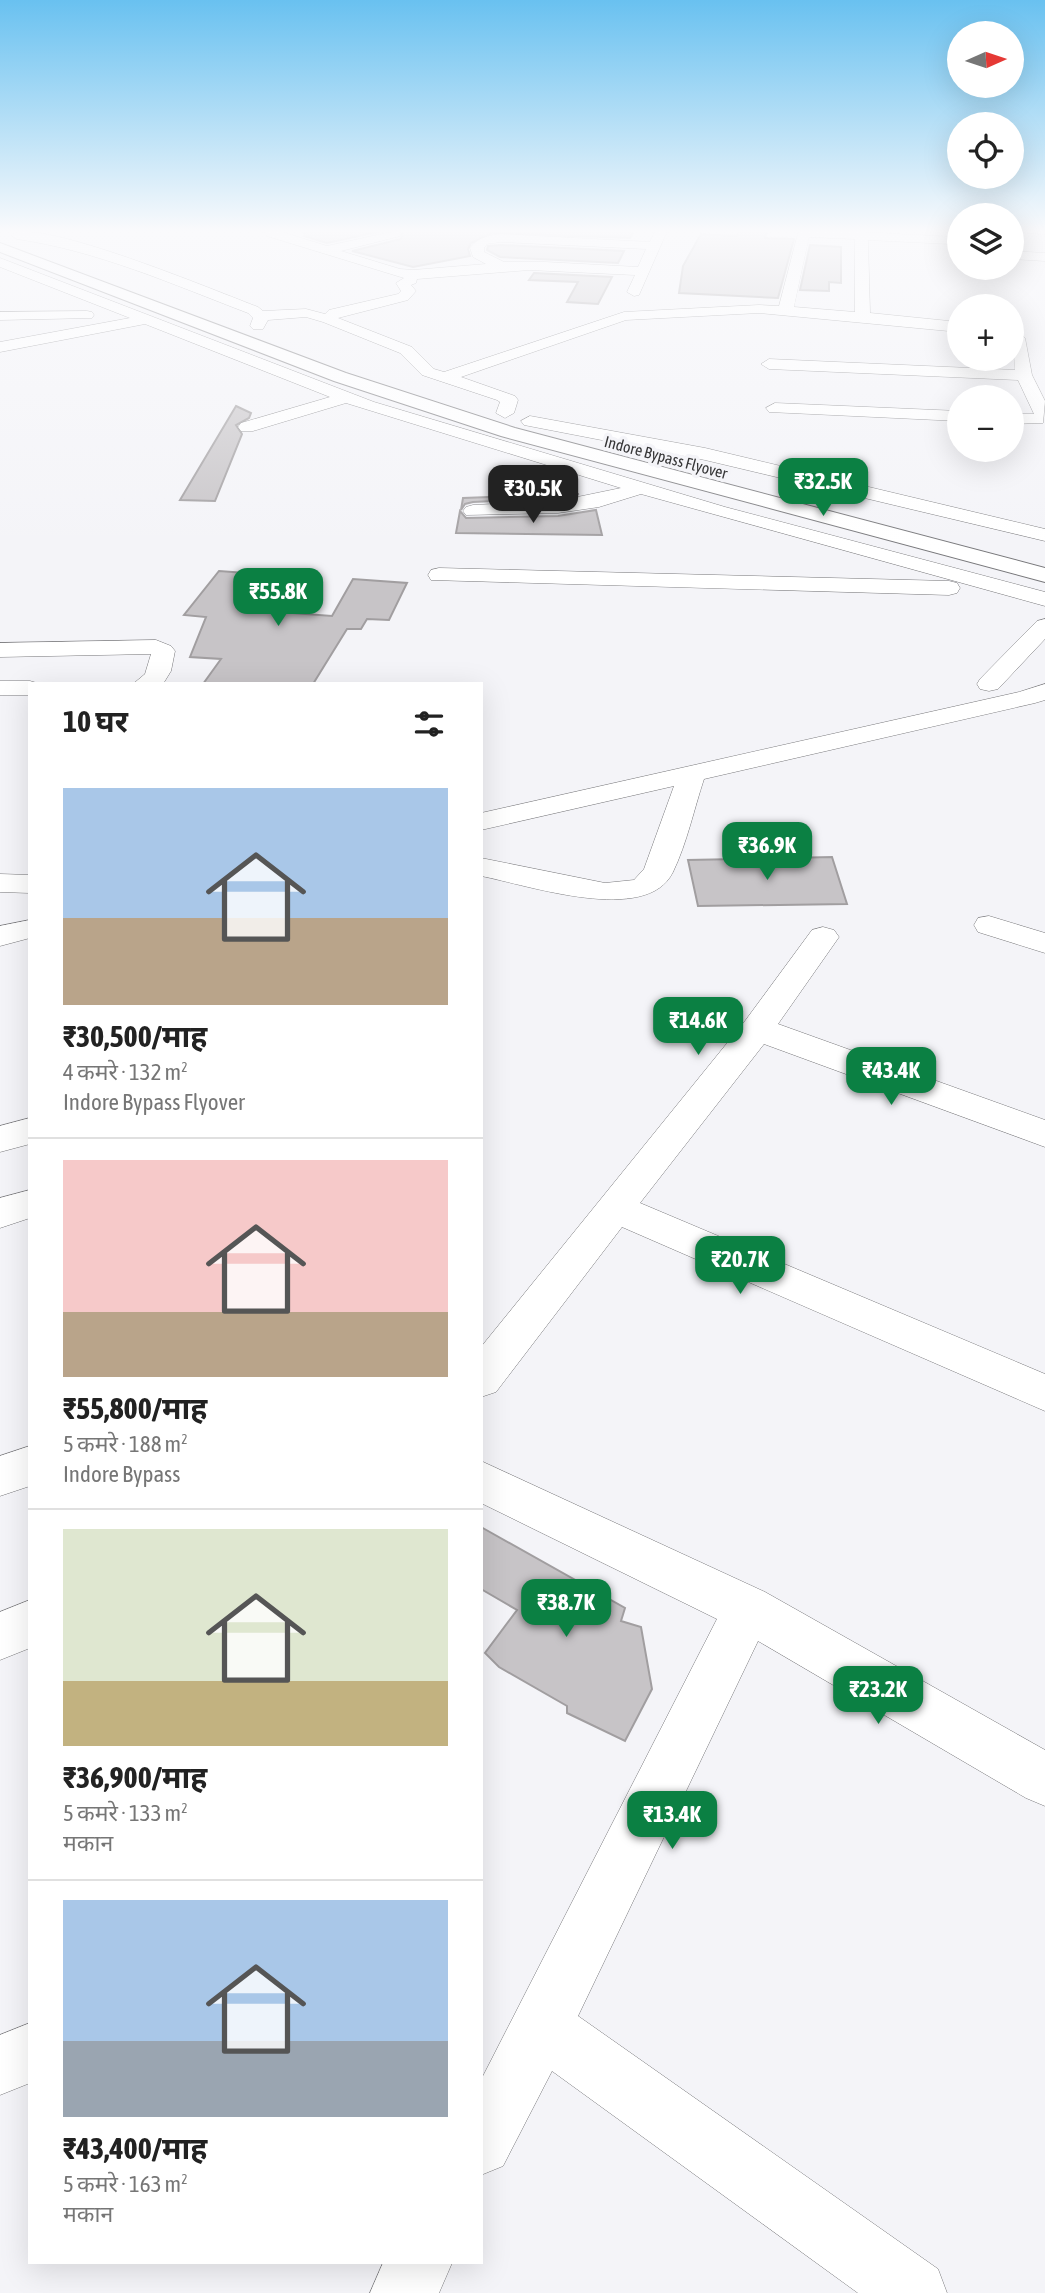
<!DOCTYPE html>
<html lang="hi">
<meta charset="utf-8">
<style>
:root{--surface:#fff;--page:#f6f6f6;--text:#222;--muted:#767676;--line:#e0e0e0;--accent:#0b8043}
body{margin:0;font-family:"Asap Condensed","Noto Sans Devanagari",sans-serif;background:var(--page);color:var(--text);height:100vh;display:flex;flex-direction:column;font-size:26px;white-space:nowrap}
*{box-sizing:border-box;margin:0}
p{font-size:23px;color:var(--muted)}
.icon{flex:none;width:38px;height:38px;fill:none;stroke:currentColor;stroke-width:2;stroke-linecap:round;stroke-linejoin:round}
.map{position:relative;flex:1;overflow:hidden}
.drawer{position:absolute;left:28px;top:682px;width:455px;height:1582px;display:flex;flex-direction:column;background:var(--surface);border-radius:0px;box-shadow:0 7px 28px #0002}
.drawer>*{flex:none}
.needle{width:46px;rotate:87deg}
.controls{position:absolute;left:947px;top:21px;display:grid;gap:14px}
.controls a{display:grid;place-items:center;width:77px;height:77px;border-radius:50%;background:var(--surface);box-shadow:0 7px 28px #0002;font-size:35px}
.price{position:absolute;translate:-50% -60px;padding:0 16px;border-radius:14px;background:var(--accent);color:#fff;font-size:23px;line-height:46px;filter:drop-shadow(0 2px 4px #0008)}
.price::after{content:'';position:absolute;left:50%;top:42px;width:21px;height:16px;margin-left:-10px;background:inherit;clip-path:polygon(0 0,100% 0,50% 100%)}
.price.active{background:#222;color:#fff}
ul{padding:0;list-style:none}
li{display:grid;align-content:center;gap:14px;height:371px;padding:0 35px}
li+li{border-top:2px solid var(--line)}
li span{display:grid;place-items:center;height:217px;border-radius:0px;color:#555}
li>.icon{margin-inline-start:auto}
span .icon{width:126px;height:126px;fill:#fffc;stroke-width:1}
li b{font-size:30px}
h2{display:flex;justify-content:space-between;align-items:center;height:84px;padding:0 35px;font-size:30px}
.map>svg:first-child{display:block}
.building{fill:#c7c4c7;stroke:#a19ea0;stroke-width:2}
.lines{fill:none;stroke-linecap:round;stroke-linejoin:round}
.minor-casing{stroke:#78787b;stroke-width:1}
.highway-casing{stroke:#78787b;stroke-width:2}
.minor{fill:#fff;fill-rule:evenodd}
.highway{fill:#fff;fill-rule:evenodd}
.labels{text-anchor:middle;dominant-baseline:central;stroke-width:7;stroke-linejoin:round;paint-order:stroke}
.far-street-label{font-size:16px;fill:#363637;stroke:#f4f4f8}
</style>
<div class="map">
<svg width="1045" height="2293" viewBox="0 0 1045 2293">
<rect width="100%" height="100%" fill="#f4f4f8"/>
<g class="building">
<polygon points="305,229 391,229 327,243 304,236"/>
<polygon points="402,229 635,229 630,238 491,233 471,243 468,249 470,256 413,267 352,251 401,239"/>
<polygon points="739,229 768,229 765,238 794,239 778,298 679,293 683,266 701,234 737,236"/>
<polygon points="501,245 624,251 618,263 500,257 487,250 488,246"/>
<polygon points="810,245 841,247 841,283 829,282 829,291 800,290"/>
<polygon points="534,273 612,277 598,304 567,302 578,282 529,280"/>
<polygon points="236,406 251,413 249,418 236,425 242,434 215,501 180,500"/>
<polygon points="566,494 579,494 558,498 473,502 465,504 461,510 463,498"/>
<polygon points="596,510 602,535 456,533 460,511 466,518 558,516"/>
<polygon points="219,571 289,576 264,611 332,616 353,579 407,583 389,620 367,619 361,629 347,629 313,684 203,684 221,659 190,657 206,617 184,615"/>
<polygon points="832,857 847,904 698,906 688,860"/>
<polygon points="481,1527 625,1608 621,1621 641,1627 652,1689 625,1741 567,1713 567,1706 499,1667 485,1653 517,1610 481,1589"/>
</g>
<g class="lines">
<defs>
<g id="minor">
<path d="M 267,229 L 280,229 L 279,231 L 327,246 L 400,230 L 400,236 L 341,251 L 400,269 L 413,270 L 486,264 L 473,257 L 470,248 C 479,237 487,236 501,234 L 650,242 L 656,229 L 668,229 L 639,295 L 634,296 L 627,292 L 635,275 L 529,270 L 417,279 L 416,283 L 411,285 L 416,291 L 408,300 L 338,318 L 412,347 L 434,369 L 444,372 L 624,312 L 759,305 L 779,306 L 798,233 L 804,229 L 955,237 L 955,243 L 950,244 L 868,240 L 870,313 L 959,322 L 959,332 L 759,313 L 626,320 L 461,377 L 515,396 L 518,400 L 514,413 L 505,418 L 496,413 L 500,402 L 497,400 L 422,375 L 400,353 L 323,322 L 306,317 L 268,320 L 263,329 L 253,329 L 250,326 L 253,318 L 248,313 C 172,284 98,251 17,239 L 11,235 C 35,215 223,294 258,307 L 263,311 L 306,309 L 325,314 L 329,310 L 398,294 L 401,291 L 396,283 L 404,278 L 267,236 L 265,233 ZM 809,237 L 855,239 L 855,312 L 794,307 ZM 501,242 L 646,249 L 638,267 L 545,262 L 504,262 L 484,252 L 484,248 L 487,244 Z"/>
<polygon points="1020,229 1045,229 1045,234 1026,233"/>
<polygon points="1012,251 1045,253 1045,261 1012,259"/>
<polygon points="0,258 374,402 725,507 1045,592 1045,606 641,494 599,507 558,513 466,515 463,511 466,507 473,505 558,501 621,488 346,403 253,431 241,431 238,427 241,423 330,397 145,324 0,352 0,342 130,318 0,267"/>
<polygon points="87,311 92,312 94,315 92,318 0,320 0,312"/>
<polygon points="1012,329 1025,338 1032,375 1045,401 1043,423 1012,424 1012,414 1034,414 1018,380 769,369 761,364 769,359 1015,370"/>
<polygon points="775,403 959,411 959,421 769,412 766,408"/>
<polygon points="530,416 705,448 1045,529 1045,541 705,460 524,425 521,421"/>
<polygon points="439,568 949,581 957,583 960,588 957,593 949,595 431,580 428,575 431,570"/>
<polygon points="1045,619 1045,639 998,689 989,691 980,689 977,684 980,679 1037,621"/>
<polygon points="156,640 171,646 175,651 171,671 163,684 133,684 145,674 151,654 0,657 0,643"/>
<polygon points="0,681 30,681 40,684 30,684 30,695 0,695"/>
<path d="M 1045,684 L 1045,700 L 1035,703 L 704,779 C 694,809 687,843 673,872 C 647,926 528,885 481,876 L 481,858 L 605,883 L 634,880 L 644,869 L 674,786 L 481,830 L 481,813 L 1019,692 Z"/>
<polygon points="0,874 30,875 30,893 0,892"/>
<polygon points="989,916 1045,933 1045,953 978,932 974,925 978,918"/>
<polygon points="30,920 30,938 0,946 0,926"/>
<polygon points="823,927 834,930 839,937 778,1024 1045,1120 1045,1147 764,1044 640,1203 1045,1374 1045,1411 622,1227 496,1392 481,1397 481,1347 745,1021 812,930"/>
<polygon points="30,1118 30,1144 0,1152 0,1126"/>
<polygon points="30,1190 30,1218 0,1228 0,1198"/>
<polygon points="30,1446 30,1486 0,1496 0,1456"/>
<polygon points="481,1461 765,1592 1045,1750 1045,1806 1026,1798 758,1641 578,2016 938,2269 947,2293 858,2293 552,2071 503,2166 481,2175 481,2080 717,1619 481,1503"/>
<polygon points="30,1600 30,1648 0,1660 0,1612"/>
<polygon points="30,2023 30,2083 0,2095 0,2035"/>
<polygon points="383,2263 452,2263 439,2293 370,2293"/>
</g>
<polygon id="highway" points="0,243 346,373 515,428 1045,568 1045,582 501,436 334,381 0,252"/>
</defs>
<use href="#minor" class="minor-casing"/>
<use href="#highway" class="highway-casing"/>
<use href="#minor" class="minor"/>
<use href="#highway" class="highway"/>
</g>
<linearGradient id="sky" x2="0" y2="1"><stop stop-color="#69c1f0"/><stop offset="0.42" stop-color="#fafafc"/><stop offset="1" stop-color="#fafafc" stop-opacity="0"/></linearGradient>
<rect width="1045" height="550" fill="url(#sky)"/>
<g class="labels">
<g class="far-street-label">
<text transform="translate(666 457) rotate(15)">Indore Bypass Flyover</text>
</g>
</g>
</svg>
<div class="controls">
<a><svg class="needle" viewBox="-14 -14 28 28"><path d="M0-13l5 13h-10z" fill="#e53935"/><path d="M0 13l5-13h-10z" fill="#767676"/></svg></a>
<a><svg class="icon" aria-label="locate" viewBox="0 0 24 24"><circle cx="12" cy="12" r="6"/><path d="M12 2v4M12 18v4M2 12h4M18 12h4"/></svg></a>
<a><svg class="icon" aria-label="layers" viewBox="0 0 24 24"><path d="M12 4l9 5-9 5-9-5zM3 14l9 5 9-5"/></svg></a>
<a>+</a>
<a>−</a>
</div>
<b class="price" style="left:823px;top:518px">₹32.5K</b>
<b class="price active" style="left:533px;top:525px">₹30.5K</b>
<b class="price" style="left:278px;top:628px">₹55.8K</b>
<b class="price" style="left:767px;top:882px">₹36.9K</b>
<b class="price" style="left:698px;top:1057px">₹14.6K</b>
<b class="price" style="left:891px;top:1107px">₹43.4K</b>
<b class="price" style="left:740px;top:1296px">₹20.7K</b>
<b class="price" style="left:566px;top:1639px">₹38.7K</b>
<b class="price" style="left:878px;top:1726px">₹23.2K</b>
<b class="price" style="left:672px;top:1851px">₹13.4K</b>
<section class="drawer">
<h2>10 घर<svg class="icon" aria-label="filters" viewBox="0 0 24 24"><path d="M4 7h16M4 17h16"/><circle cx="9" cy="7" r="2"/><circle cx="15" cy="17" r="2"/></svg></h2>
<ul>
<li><span style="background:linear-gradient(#a9c7e8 60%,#b9a48a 0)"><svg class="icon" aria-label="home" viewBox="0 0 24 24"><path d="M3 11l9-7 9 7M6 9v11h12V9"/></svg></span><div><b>₹30,500/माह</b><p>4 कमरे · 132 m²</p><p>Indore Bypass Flyover</p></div></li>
<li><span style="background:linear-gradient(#f6c9c9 70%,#b9a48a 0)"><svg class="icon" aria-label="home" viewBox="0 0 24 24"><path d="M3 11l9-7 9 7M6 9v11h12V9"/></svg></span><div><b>₹55,800/माह</b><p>5 कमरे · 188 m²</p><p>Indore Bypass</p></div></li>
<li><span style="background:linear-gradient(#dfe7d0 70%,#c2b280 0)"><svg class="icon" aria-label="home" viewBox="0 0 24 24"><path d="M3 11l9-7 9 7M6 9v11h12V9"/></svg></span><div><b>₹36,900/माह</b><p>5 कमरे · 133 m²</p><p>मकान</p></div></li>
<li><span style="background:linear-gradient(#a9c7e8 65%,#9aa5b1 0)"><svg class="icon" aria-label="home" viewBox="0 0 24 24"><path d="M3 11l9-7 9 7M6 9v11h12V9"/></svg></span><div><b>₹43,400/माह</b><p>5 कमरे · 163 m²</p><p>मकान</p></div></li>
</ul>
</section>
</div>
